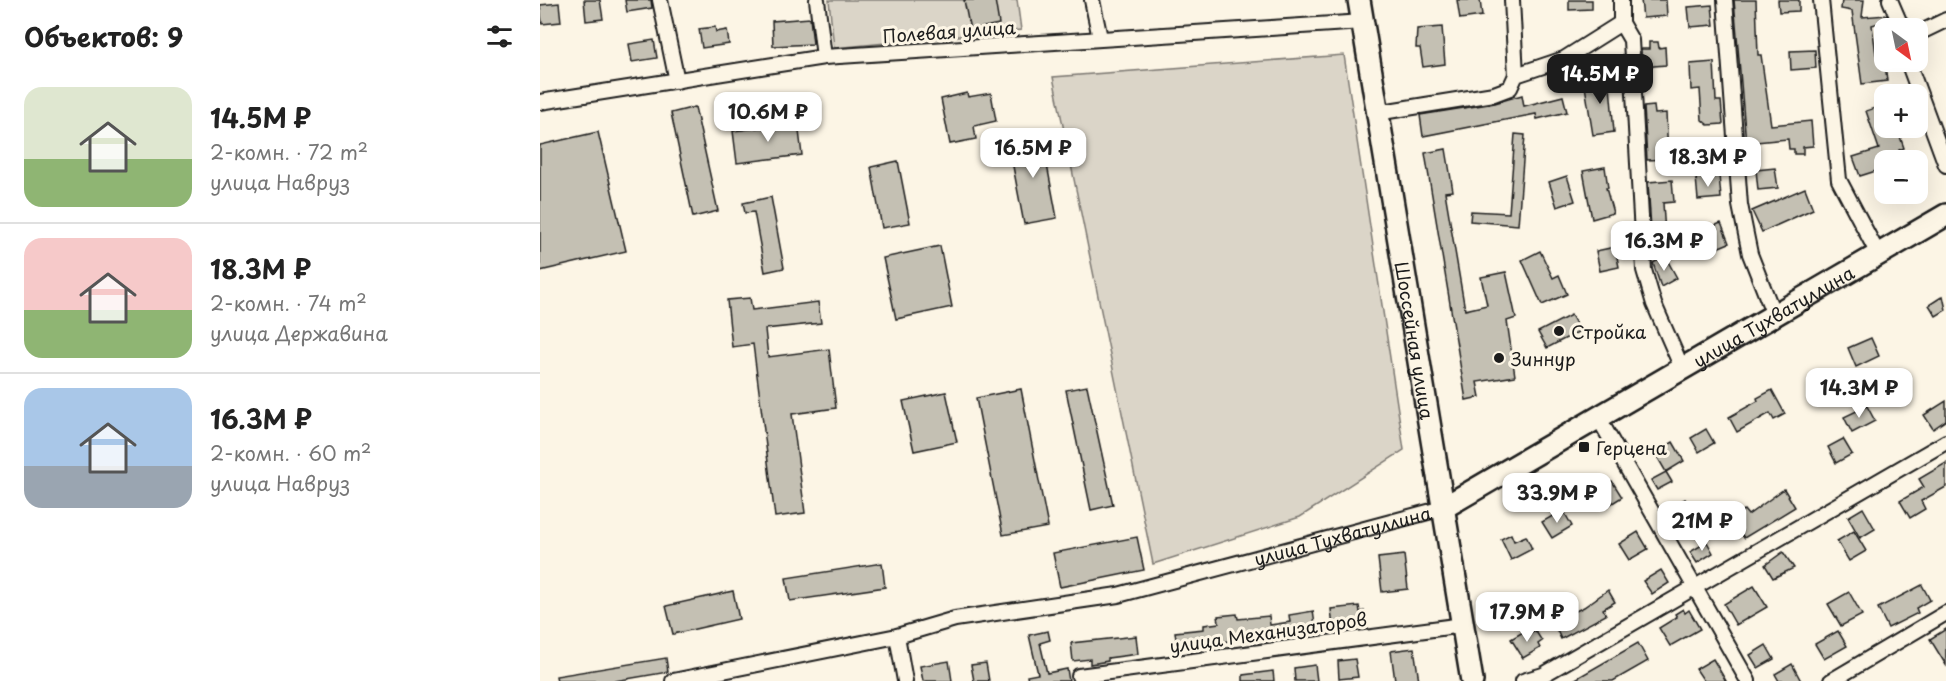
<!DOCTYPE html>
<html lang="ru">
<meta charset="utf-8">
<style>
:root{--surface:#fff;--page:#f6f6f6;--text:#222;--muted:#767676;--line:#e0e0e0;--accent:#1c1c1c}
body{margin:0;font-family:"Playpen Sans",sans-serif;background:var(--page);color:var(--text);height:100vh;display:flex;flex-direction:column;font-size:22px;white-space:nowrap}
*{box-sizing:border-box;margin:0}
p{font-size:20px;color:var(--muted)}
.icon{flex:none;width:33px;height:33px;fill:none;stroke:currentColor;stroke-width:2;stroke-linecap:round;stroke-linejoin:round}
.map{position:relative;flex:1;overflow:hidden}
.side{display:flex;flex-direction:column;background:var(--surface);width:540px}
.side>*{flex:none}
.needle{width:39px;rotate:147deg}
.tools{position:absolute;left:1334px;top:18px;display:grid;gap:12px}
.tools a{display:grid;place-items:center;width:54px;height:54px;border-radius:12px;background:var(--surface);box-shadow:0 6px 24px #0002;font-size:30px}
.price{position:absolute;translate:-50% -51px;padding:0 14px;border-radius:12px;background:#fff;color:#222;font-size:20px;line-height:39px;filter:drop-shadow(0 2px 3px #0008)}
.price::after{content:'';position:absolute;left:50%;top:36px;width:18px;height:14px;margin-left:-9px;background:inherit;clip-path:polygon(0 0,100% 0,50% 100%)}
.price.active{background:var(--accent);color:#fff}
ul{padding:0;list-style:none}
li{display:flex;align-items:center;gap:18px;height:150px;padding:0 24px}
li+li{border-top:2px solid var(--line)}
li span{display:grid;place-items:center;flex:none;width:168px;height:120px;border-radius:18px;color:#555}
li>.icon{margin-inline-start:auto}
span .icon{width:72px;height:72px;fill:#fffc;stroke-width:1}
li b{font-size:26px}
h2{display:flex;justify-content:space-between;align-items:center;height:72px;padding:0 24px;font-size:26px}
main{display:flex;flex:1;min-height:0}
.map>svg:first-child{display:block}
.green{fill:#dbd5c8;stroke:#7c7872;stroke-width:1.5}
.building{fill:#c4c0b3;stroke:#1c1c1c;stroke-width:1.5}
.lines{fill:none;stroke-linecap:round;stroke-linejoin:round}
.minor-casing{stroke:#1c1c1c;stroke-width:18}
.primary-casing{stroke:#1c1c1c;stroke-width:26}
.minor{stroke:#fcf5e5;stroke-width:14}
.primary{stroke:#fcf5e5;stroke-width:21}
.poi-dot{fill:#1c1c1c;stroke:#fcf5e5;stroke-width:2}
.labels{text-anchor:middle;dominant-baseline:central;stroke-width:6;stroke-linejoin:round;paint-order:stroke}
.street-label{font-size:18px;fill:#1c1c1c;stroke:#fcf5e5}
.poi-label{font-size:18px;fill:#1c1c1c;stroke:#fcf5e5;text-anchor:start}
</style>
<main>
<section class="side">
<h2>Объектов: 9<svg class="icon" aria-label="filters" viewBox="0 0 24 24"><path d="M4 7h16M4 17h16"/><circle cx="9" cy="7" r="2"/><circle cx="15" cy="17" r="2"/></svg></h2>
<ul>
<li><span style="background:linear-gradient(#dfe7d0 60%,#8fb573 0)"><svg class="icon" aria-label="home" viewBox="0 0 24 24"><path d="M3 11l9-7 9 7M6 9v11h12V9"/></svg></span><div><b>14.5M ₽</b><p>2-комн. · 72 m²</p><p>улица Навруз</p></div></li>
<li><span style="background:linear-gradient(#f6c9c9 60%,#8fb573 0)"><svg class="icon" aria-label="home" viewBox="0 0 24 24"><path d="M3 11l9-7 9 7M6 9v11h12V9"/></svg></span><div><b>18.3M ₽</b><p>2-комн. · 74 m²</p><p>улица Державина</p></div></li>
<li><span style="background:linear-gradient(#a9c7e8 65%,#9aa5b1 0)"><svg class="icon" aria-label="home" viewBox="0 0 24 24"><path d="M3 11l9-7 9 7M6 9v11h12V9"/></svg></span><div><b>16.3M ₽</b><p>2-комн. · 60 m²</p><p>улица Навруз</p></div></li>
</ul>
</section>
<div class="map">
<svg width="1406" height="681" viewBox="0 0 1406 681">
<rect width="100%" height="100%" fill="#fcf5e5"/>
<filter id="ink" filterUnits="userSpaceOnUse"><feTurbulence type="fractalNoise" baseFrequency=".0167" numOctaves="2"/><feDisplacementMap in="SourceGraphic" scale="12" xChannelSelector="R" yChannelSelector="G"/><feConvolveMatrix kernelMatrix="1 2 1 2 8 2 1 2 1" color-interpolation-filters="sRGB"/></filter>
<g filter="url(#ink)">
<g class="green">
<polygon points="289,0 477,0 481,30 294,48"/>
<polygon points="804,55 864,450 760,517 613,564 513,77"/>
</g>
<g class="building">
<polygon points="44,0 60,0 63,19 46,21"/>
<polygon points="85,0 111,0 112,8 87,12"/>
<polygon points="424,0 455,0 459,24 430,30"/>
<polygon points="917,0 940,0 942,16 920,19"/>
<polygon points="1029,0 1052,0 1052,9 1029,10"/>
<polygon points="1101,0 1126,0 1127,16 1103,18"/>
<polygon points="1194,0 1216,0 1218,55 1221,55 1231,125 1271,121 1273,146 1263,147 1263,154 1254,154 1254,149 1249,149 1248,139 1206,143"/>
<polygon points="1238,0 1259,0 1259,11 1239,12"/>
<polygon points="1302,0 1324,0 1322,17 1347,15 1349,20 1332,25 1336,54 1344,54 1347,81 1322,84 1312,11 1301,9"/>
<polygon points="19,3 21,22 2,24 0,5"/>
<polygon points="1172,5 1174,25 1150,27 1148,7"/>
<polygon points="270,18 273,44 233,46 232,21"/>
<polygon points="175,27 176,32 187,30 189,44 162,48 159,29"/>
<polygon points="902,27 905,64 883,67 880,48 876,48 877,29"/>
<polygon points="114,40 117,58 92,62 89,44"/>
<polygon points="1109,42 1118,42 1119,48 1125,47 1126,65 1102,67 1101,49 1109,49"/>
<polygon points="1275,50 1276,68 1251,70 1250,51"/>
<polygon points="1174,62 1176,101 1181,101 1183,124 1168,125 1162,120 1160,89 1151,90 1150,64"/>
<polygon points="1069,75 1074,132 1053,135 1044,80"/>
<polygon points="427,93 428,97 451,93 456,121 434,126 436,139 410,144 401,99"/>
<polygon points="982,95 984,106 1023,96 1027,112 997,119 996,114 883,136 880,115 955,103"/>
<polygon points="1344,105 1344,128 1357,128 1364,148 1359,150 1361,157 1344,160 1337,165 1339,170 1320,176 1313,157 1339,149 1326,111"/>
<polygon points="1114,106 1115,114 1126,113 1128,159 1107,160 1104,107"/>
<polygon points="155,107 178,211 153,217 131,113"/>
<polygon points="258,123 262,155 197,163 193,131"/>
<polygon points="58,132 86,251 0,271 0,145"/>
<polygon points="501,133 517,218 484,224 468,140"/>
<polygon points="975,134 985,135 978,225 930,221 931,211 969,213"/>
<polygon points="906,149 913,191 905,192 925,310 947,305 941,277 966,272 976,318 967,321 975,376 937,382 940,397 926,400 885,153"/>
<polygon points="358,161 370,223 342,228 331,167"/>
<polygon points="1065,167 1068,188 1066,188 1073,213 1052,219 1043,171"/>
<polygon points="1235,168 1238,188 1218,190 1216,170"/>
<polygon points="1179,175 1181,198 1158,200 1156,177"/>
<polygon points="1027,176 1035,201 1017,207 1009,182"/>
<polygon points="1132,180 1134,202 1123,203 1125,234 1114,235 1113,229 1111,229 1108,182"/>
<polygon points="1265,188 1273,209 1222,232 1212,211"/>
<polygon points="231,197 244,268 225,272 214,212 205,213 203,203"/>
<polygon points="1181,223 1189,243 1170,251 1161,231"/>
<polygon points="400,246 412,307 356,319 343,258"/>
<polygon points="1075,247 1079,267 1060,271 1056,251"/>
<polygon points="1000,251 1013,278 1019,275 1027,294 1002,305 982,260"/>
<polygon points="1125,256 1137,278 1121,287 1113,263"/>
<polygon points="1403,296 1406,310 1396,316 1389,305"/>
<polygon points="210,298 212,310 278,302 281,323 225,329 228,357 289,349 296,408 252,414 265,513 235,517 213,344 192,347 187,300"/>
<polygon points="1031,315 1040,331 1007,348 998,332"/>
<polygon points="1331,338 1339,356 1316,367 1308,348"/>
<polygon points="547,386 573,505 551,510 526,390"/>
<polygon points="481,389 508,527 463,535 436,398"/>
<polygon points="1232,390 1245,414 1234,420 1230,413 1197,432 1189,417 1218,401 1217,398"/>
<polygon points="406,392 417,442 374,451 363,401"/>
<polygon points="1406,401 1406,420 1393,429 1384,415"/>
<polygon points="1327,406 1335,421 1312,433 1304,417"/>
<polygon points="1166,429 1174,443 1159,452 1151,438"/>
<polygon points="1303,439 1312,454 1296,463 1288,447"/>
<polygon points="1133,442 1144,461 1126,472 1115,453"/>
<polygon points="1406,463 1406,487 1381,501 1385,509 1370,518 1360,501 1384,487 1379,479"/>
<polygon points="1126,472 1132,482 1117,490 1111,480"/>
<polygon points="1072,481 1082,497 1063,509 1052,493"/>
<polygon points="1244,489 1255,507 1204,538 1191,518 1204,510 1208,515"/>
<polygon points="1145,499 1159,522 1142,533 1130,512 1135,509 1133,506"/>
<polygon points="1323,508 1335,529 1320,538 1308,517"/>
<polygon points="1023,510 1032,526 1012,538 1002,522"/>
<polygon points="1314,531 1326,551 1309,561 1297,541"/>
<polygon points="1098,532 1108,549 1089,560 1079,544"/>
<polygon points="971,534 974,541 986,536 992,549 971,560 961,539"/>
<polygon points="597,537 604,570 520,587 513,553"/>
<polygon points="1167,542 1173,553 1157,563 1150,552"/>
<polygon points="1243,552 1254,568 1233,578 1225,565"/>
<polygon points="864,555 868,589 842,592 838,558"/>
<polygon points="342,563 345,587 250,601 246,578"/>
<polygon points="1121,570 1129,583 1112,594 1103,581"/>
<polygon points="1382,585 1390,600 1376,608 1378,613 1348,628 1338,608"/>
<polygon points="1214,586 1227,607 1196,625 1184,604"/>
<polygon points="1068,590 1075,602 1063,609 1066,615 1021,639 1013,622 1044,607"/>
<polygon points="193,591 199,619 133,634 126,606"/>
<polygon points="1309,592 1322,615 1301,626 1288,604"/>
<polygon points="819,606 820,612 824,611 825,622 793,628 791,609"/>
<polygon points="1143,609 1145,613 1149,610 1160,629 1130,646 1119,628 1137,617 1135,614"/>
<polygon points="773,611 776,631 637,647 635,632 664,629 664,625 679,623 678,616 697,614 698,619 729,616 730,625 750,622 749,615"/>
<polygon points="988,629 990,633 995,630 1002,641 998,644 1000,648 983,658 971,639"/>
<polygon points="1406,629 1406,665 1390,639"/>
<polygon points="508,631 510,640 500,643 507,673 527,669 529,681 488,681 487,676 498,674 489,635"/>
<polygon points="1298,631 1307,646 1284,659 1275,644"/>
<polygon points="596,636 598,654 568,658 568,661 550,664 550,659 533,661 531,643"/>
<polygon points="1098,643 1108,661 1073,681 1032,681"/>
<polygon points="1226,645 1234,659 1218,668 1210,655"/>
<polygon points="874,648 879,681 855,681 851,651"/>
<polygon points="126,658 128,672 75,681 17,681 16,676"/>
<polygon points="815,659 818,677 799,679 798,661"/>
<polygon points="1173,659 1186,681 1164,681 1156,669"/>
<polygon points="409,661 412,681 383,681 380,666"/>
<polygon points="446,663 449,681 434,681 431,665"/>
<polygon points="1252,664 1261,681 1239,681 1235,674"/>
<polygon points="775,665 777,681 755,681 754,668"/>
<polygon points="733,671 734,681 703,681 703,675"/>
</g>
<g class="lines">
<defs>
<g id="minor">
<polyline points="120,0 137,81"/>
<polyline points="277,0 284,57"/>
<polyline points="552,0 560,38"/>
<polyline points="972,0 976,75"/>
<polyline points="1081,0 1081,23 1091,40 1104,270 1114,304 1142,368"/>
<polyline points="1185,0 1200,205 1210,254 1234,315"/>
<polyline points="1281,0 1299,180 1338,254"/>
<polyline points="1350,0 1362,28"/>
<polyline points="1377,34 1406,20"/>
<polyline points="1368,62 1406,165"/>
<polyline points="0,102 284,57 823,22"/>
<polyline points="836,113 954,94 970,88 976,75 1024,59 1081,23"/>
<polyline points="1058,417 1208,681"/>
<polyline points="357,636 365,681"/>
<polyline points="539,676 923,625"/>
<path id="s1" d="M 133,681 L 357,636 L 415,619 L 578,595 L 903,508"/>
<polyline points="983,681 1003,675 1406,442"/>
<polyline points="1291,681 1406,613"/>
</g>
<g id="primary">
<path id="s2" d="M 819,0 L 932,681"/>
<path id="s3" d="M 903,508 L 1406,215"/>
</g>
</defs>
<use href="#minor" class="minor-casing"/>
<use href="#primary" class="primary-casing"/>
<use href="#minor" class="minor"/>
<use href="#primary" class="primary"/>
</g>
</g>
<g class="poi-dot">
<circle cx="1019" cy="331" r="6"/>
<circle cx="959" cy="358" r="6"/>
<rect x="1038" y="441" width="12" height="12" rx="3"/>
</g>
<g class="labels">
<g class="street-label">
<text transform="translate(409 31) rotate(-4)">Полевая улица</text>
<text stroke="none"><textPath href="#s3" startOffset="382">улица Тухватуллина</textPath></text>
<text stroke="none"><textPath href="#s2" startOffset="345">Шоссейная улица</textPath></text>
<text stroke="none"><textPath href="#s1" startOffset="686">улица Тухватуллина</textPath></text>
<text transform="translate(728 632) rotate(-8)">улица Механизаторов</text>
</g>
<g class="poi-label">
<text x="1031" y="331">Стройка</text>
<text x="971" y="358">Зиннур</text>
<text x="1056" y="447">Герцена</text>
</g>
</g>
</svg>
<div class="tools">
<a><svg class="needle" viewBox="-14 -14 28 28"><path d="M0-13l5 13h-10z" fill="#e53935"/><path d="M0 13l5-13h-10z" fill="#767676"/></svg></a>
<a>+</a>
<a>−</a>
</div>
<b class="price active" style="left:1060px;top:105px">14.5M ₽</b>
<b class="price" style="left:228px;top:143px">10.6M ₽</b>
<b class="price" style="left:493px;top:179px">16.5M ₽</b>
<b class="price" style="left:1168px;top:188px">18.3M ₽</b>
<b class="price" style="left:1124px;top:272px">16.3M ₽</b>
<b class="price" style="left:1319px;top:419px">14.3M ₽</b>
<b class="price" style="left:1017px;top:524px">33.9M ₽</b>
<b class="price" style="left:1162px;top:552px">21M ₽</b>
<b class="price" style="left:987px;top:643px">17.9M ₽</b>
</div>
</main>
